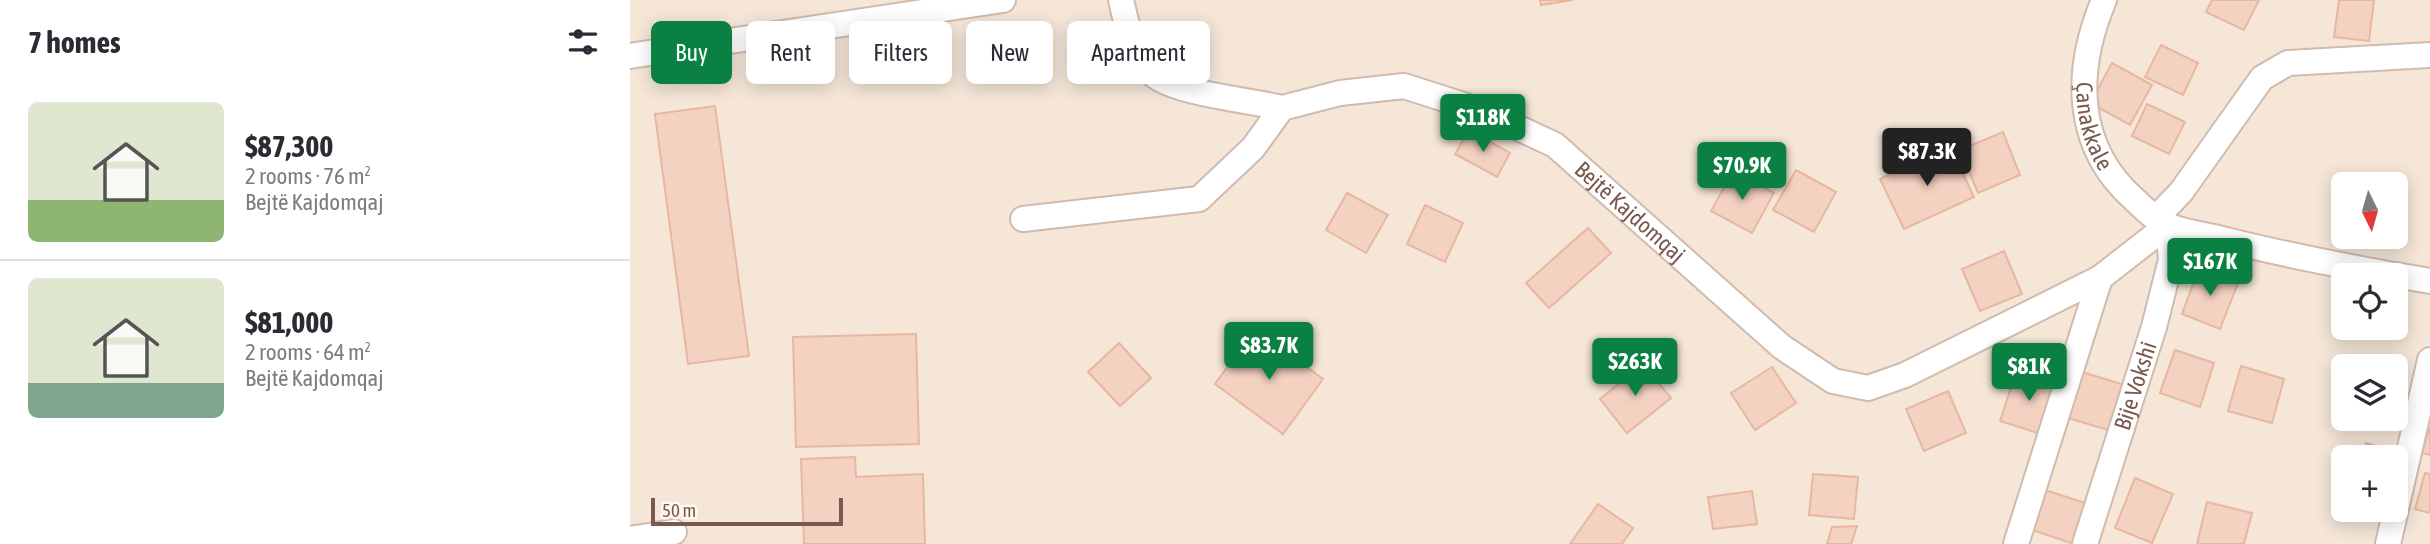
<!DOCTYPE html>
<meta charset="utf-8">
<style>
:root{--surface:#fff;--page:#f2f2f3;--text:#2b2b33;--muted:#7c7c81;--line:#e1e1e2;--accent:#0b8043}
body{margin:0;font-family:"Asap Condensed",sans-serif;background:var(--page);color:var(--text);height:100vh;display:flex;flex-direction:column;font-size:26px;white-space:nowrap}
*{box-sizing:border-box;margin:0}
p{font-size:23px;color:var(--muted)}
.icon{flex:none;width:38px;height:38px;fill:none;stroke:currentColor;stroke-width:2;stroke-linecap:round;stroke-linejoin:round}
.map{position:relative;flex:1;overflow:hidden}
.side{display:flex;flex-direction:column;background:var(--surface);width:630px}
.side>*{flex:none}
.top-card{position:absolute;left:21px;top:21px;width:665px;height:63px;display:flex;gap:14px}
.needle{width:46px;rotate:175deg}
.controls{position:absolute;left:1701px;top:172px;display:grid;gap:14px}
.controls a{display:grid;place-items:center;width:77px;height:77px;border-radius:10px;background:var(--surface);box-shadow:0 4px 18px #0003;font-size:35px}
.scale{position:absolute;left:21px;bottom:18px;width:192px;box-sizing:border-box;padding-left:7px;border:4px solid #79594c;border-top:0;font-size:19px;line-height:24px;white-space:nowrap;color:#79594c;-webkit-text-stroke:5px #fff9f1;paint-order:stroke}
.price{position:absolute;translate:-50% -60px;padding:0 16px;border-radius:7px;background:var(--accent);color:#fff;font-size:23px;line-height:46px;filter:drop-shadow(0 2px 4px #0008)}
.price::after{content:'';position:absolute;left:50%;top:42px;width:21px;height:16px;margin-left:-10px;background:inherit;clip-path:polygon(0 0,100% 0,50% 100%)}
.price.selected{background:#222;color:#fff}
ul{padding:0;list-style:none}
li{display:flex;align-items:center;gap:21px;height:175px;padding:0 28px}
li+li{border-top:2px solid var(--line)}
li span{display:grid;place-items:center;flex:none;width:196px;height:140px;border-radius:10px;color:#555}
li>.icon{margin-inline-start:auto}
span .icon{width:84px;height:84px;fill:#fffc;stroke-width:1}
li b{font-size:30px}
h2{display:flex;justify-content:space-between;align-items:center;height:84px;padding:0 28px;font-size:30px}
.tag{padding:0 24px;border-radius:10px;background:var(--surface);box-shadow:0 4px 18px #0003;font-size:24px;line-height:63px}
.tag.selected{background:var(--accent);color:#fff}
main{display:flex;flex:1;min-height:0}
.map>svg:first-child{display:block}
.residential{fill:#f5e6d8;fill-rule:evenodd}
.building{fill:#f3d2c1;stroke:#e7b7a0;stroke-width:2}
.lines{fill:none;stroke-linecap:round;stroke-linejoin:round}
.minor-casing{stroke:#d0bbae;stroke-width:28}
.minor{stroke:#fff;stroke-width:24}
.labels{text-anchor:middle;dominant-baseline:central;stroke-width:6;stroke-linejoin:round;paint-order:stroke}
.street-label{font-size:23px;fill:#79594c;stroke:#fff9f1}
</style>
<main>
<section class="side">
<h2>7 homes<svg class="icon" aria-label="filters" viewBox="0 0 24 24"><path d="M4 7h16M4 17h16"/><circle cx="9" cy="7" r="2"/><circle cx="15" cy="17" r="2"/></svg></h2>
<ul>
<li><span style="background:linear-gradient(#dfe7d0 70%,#8fb573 0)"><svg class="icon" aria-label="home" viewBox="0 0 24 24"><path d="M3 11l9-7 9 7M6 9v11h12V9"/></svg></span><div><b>$87,300</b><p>2 rooms · 76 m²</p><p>Bejtë Kajdomqaj</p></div></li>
<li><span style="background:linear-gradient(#dfe7d0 75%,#7fa58c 0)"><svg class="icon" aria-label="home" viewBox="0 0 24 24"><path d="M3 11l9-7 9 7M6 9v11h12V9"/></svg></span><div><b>$81,000</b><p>2 rooms · 64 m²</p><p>Bejtë Kajdomqaj</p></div></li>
</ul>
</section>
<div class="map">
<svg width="1800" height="544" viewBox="0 0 1800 544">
<rect width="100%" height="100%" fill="#fdf4ea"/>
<path class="residential" d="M 0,0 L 1800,0 L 1800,544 L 0,544 ZM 1713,184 L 1766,184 L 1766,236 L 1713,236 ZM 1713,275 L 1766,275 L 1766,327 L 1713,327 ZM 1713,366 L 1766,366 L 1766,418 L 1713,418 ZM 1713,457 L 1766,457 L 1766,509 L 1713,509 Z"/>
<g class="building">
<polygon points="910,0 943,0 911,5"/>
<polygon points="1582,0 1629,0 1614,30 1576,12"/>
<polygon points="1709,0 1744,0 1739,41 1704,37"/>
<polygon points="1531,45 1568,63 1553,95 1515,77"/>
<polygon points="1482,63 1522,85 1500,125 1460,103"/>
<polygon points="1517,104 1555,122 1539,154 1502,136"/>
<polygon points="85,106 119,356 58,364 25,114"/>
<polygon points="839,130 880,153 867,177 825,154"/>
<polygon points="1373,132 1390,175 1348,193 1330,150"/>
<polygon points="1320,146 1344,197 1274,229 1250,179"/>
<polygon points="1166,170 1206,192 1184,232 1143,210"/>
<polygon points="1103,171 1144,193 1122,233 1081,211"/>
<polygon points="717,193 758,215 736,253 696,230"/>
<polygon points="795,205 833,223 815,262 777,244"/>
<polygon points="958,228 981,253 919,308 896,283"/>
<polygon points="1374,251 1392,294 1350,311 1332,269"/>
<polygon points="1569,268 1608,283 1590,329 1552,314"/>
<polygon points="625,329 693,379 653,434 585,384"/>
<polygon points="286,334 289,444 166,447 163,337"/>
<polygon points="489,343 521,378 490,406 458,372"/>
<polygon points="1545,350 1584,363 1570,407 1530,393"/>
<polygon points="1013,364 1041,398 997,433 970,399"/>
<polygon points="1611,366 1654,379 1642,423 1598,411"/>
<polygon points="1142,367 1166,403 1125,430 1101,393"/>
<polygon points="1386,372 1427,385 1411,434 1370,421"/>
<polygon points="1452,372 1498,386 1485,432 1438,418"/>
<polygon points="1318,391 1336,433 1294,451 1276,409"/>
<polygon points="1800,427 1800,455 1792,453"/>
<polygon points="1736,443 1771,453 1766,457 1732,457"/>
<polygon points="225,457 226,477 293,474 295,544 174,544 171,459"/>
<polygon points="1795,473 1800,474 1800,513 1785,509"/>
<polygon points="1183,474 1228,477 1224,519 1179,515"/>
<polygon points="1505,478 1543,494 1522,543 1485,528"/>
<polygon points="1415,490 1458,504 1444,544 1402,530"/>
<polygon points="1122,491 1127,524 1083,529 1078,497"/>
<polygon points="1577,502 1622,513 1614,544 1567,544"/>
<polygon points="968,504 1003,528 992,544 940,544"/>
<polygon points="1227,526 1221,544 1197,544 1202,527"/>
</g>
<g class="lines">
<defs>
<g id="minor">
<path d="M 491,0 C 496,24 505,58 524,75 C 547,94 620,100 652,108"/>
<path id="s1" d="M 1474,0 C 1444,71 1444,147 1505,200 C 1514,209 1527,221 1539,226 C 1557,233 1578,235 1596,240 C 1652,254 1708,265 1764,275"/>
<polyline points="0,56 373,0"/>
<polyline points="1527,217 1551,192 1632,78 1658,63 1800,55"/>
<path id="s2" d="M 393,219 L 569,199 L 623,148 L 652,108 L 710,93 L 774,86 L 852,111 L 925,145 L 1152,347 L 1203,381 L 1238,388 L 1275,375 L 1470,278 L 1538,225"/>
<polyline points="1766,275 1800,281"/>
<polyline points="0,539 44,532"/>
<polyline points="1386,544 1470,278"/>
<path id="s3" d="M 1455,544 L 1524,327 L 1541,260 L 1538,225"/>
<polyline points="1758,544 1800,360"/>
</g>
</defs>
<use href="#minor" class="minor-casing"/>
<use href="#minor" class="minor"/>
</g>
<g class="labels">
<g class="street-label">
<text stroke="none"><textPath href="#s1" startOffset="130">Çanakkale</textPath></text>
<text stroke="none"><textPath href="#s2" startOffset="688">Bejtë Kajdomqaj</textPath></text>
<text stroke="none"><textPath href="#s3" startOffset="166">Bije Vokshi</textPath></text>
</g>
</g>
</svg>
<div class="controls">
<a><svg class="needle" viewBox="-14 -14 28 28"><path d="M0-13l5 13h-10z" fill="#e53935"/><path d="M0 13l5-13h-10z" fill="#7c7c81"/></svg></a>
<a><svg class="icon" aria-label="locate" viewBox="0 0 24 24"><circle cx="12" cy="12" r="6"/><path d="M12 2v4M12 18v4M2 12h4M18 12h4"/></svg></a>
<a><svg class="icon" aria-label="layers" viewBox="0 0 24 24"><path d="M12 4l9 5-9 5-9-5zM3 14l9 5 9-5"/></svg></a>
<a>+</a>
</div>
<div class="scale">50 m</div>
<b class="price" style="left:853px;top:154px">$118K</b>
<b class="price selected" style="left:1297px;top:188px">$87.3K</b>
<b class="price" style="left:1112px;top:202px">$70.9K</b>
<b class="price" style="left:1580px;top:298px">$167K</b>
<b class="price" style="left:639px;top:382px">$83.7K</b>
<b class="price" style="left:1005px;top:398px">$263K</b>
<b class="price" style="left:1399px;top:403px">$81K</b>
<div class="top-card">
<a class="tag selected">Buy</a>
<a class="tag">Rent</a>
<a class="tag">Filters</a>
<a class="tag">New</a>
<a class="tag">Apartment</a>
</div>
</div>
</main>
